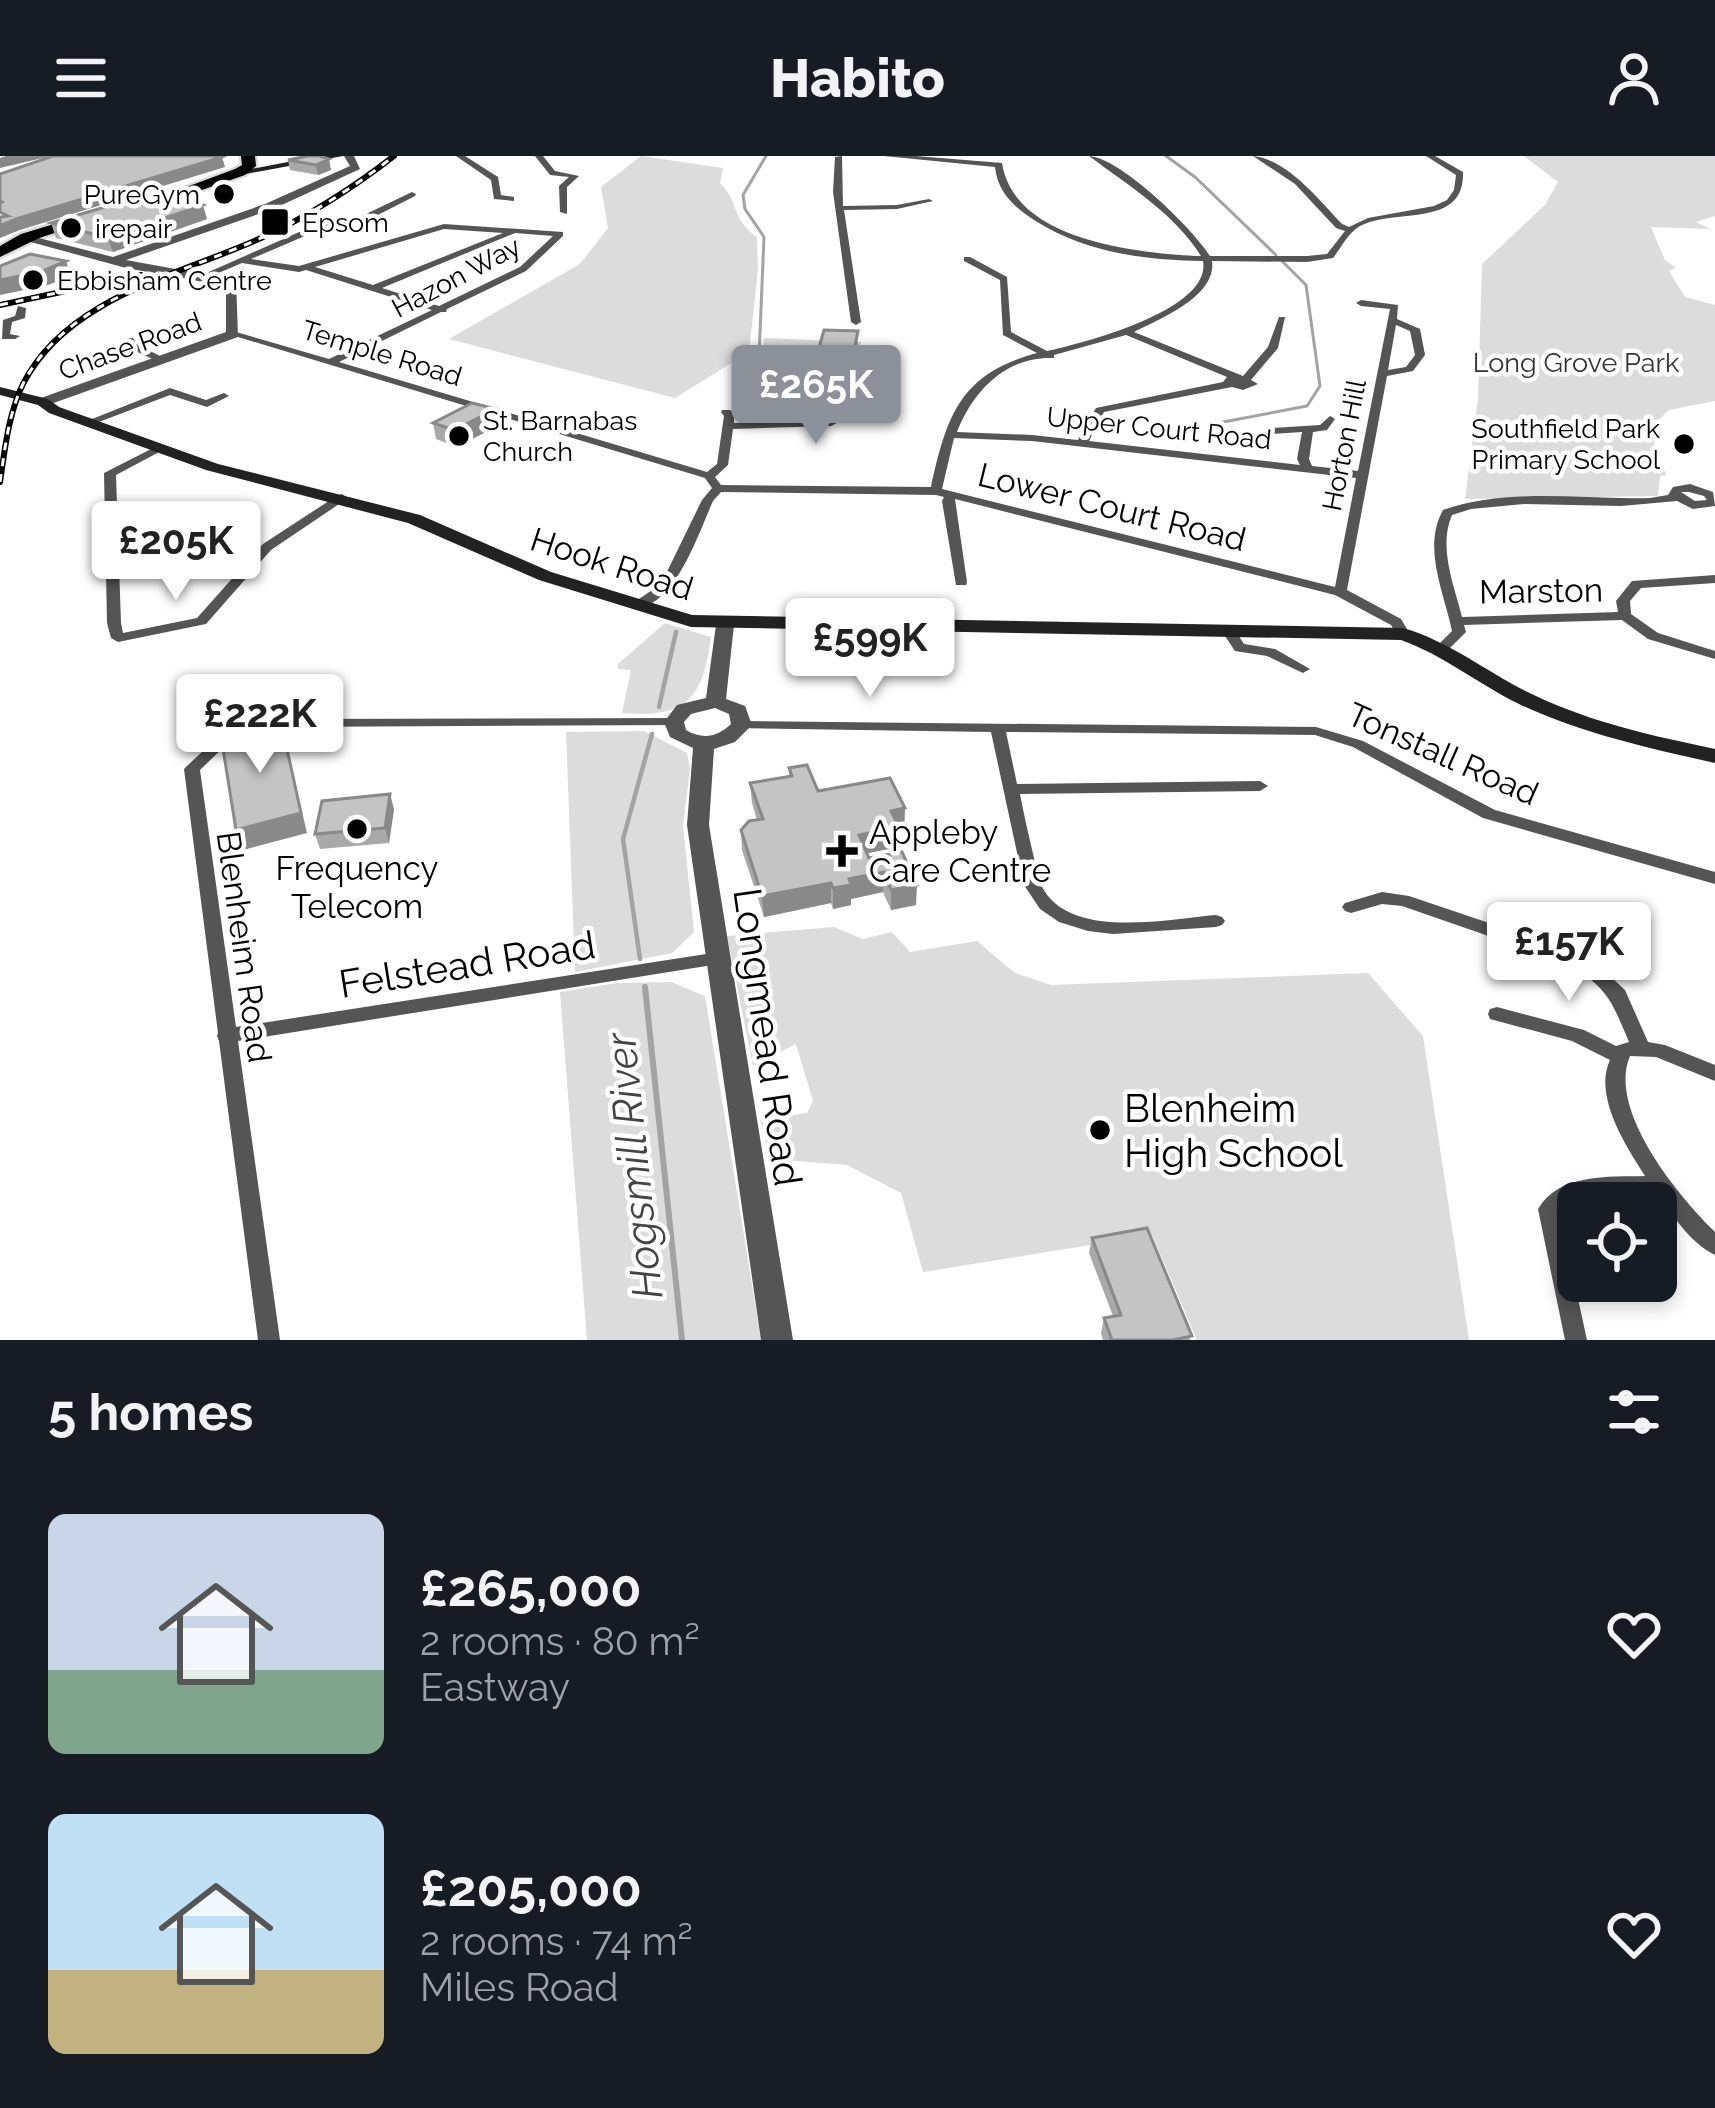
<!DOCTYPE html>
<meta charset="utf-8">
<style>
:root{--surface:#171b24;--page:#20242c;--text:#f1f3f6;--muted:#9ea1a6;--accent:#8c9099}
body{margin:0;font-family:Raleway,sans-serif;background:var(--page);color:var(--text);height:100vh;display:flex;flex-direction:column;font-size:45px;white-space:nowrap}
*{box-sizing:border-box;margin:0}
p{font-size:39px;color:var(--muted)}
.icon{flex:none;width:66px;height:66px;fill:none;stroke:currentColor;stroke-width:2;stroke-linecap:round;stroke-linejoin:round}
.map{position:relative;height:1184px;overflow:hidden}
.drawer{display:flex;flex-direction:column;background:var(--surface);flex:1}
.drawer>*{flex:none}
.controls{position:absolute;left:1557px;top:1026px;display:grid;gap:24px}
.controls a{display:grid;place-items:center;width:120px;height:120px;border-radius:18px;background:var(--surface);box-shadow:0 6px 18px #0003;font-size:60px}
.price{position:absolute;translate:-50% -102px;padding:0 27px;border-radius:12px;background:#fff;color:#222;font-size:39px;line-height:78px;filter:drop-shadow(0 3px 6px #0008)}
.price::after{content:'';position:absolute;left:50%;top:72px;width:36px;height:27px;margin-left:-18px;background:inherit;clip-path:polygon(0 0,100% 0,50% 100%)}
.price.selected{background:var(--accent);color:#fff}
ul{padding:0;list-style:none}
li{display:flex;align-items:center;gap:36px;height:300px;padding:0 48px}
li span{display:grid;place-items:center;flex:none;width:336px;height:240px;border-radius:18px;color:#555}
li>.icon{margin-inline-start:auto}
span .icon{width:144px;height:144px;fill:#fffc;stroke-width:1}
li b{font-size:51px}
h2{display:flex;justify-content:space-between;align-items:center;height:144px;padding:0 48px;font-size:51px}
header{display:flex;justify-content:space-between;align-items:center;height:156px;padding:0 48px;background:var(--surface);font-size:54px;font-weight:800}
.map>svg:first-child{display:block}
.green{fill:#dcdcdc}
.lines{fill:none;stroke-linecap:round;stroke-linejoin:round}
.stream-far2{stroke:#a3a3a3;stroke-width:3}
.stream-far1{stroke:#a3a3a3;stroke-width:4.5}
.stream{stroke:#a3a3a3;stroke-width:6}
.trunk-casing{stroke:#dbdbdb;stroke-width:5}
.minor{fill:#555;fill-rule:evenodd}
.tertiary{fill:#555;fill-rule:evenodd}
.secondary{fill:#222;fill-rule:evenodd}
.trunk{fill:#000;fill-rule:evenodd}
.rail-casing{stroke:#000;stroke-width:6}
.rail{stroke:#fff;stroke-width:3;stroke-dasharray:8;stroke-linecap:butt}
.wall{fill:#a9a9a9}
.shaded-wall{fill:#898989}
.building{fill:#c4c4c4;stroke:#898989;stroke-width:3}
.poi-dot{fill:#000;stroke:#fff;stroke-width:4.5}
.labels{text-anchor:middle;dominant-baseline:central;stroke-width:9;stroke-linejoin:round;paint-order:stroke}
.far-poi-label{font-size:27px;fill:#000;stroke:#fff;text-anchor:start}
.far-street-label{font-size:27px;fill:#000;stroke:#fff}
.far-park-label{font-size:27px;fill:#333;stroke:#fff}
.street-label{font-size:33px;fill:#000;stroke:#fff}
.poi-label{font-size:33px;fill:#000;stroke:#fff;text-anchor:start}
.near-street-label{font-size:39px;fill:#000;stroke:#fff}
.near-poi-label{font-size:39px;fill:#000;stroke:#fff;text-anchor:start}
.near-water-label{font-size:42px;font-style:italic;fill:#444;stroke:#fff}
</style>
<header><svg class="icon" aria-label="menu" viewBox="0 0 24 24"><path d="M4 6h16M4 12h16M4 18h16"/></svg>Habito<svg class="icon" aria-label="person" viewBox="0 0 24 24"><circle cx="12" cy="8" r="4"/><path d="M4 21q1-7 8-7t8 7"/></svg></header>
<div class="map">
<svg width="1715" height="1184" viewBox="0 0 1715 1184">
<rect width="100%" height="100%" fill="#fff"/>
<g class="green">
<path d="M 641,0 L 723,12 L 720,27 C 739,45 731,63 757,81 L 758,113 L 749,196 L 675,242 L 449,183 L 580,108 L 608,72 L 601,31 Z"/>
<polygon points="1524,0 1715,0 1715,60 1696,66 1710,73 1651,71 1665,104 1676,112 1669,115 1685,141 1715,149 1715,245 1669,254 1645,277 1655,281 1653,298 1667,319 1660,320 1658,340 1465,343 1478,242 1482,108 1545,49 1558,26"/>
<polygon points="764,182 861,186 861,208 855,217 847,218 761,213"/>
<path d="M 665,467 L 711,481 C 703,540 689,563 622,557 L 631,514 L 618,513 L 618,508 Z"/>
<polygon points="644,575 687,597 690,613 683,670 694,776 672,797 575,816 566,576"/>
<polygon points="834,771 863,783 892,776 910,796 977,785 1015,817 1051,829 1368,817 1423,880 1469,1184 1197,1184 1152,1079 923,1116 901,1037 847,1009 771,1003 760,964 807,957 813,945 796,888 753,910 727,780"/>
<polygon points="671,826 705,840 761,1184 587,1184 560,836 617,827"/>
</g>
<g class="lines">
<g class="stream-far2">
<polyline points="1166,0 1195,21 1276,99"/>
<polyline points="759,201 764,81 745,53 743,39 766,0"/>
<polyline points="1218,267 1307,250 1320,230 1306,129 1282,105"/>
</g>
<g class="stream-far1">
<polyline points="659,551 676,476"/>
<polyline points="640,803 623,683 652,578"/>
</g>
<polyline class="stream" points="645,831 682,1184"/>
<defs>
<g id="trunk">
<polygon points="241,0 255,0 256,10 245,19 150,52 138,49 235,13 242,9"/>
<polygon points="84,59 91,63 89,66 39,82 0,101 0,90 21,78"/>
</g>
</defs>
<use href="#trunk" class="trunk-casing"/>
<g class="minor">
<polygon points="456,0 465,0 498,21 501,39 514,41 514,45 494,43 491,24"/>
<polygon points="535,0 543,0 555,15 579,20 567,31 567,58 560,56 559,30 569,21 550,19"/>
<polygon points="842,0 843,50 897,49 929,43 933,45 897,53 844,54 861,166 856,169 851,166 833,36 835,1"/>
<path d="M 884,0 L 916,0 L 1002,7 C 1014,84 1133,96 1195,100 L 1201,100 C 1174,57 1129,30 1089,0 C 1121,2 1192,72 1210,100 L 1307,100 L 1327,98 L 1345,75 L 1336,72 L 1295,28 L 1253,0 C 1287,3 1320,45 1342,68 L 1349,71 L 1368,62 L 1434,50 L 1447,44 L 1454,34 L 1456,19 L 1426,0 L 1435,0 L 1463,16 C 1465,75 1390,50 1357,72 C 1347,79 1341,92 1333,102 L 1307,106 L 1212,105 C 1217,140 1160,163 1134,176 L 1243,220 L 1268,191 L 1279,161 L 1285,161 L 1278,192 L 1251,224 L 1258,228 L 1243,234 L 1232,231 L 1104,256 L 1089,285 L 1300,309 L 1297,303 L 1302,276 L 1272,278 L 1267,275 L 1272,272 L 1320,269 L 1330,260 L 1335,263 L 1327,274 L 1313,276 L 1309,303 L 1312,310 L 1358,315 L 1390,153 L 1361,150 L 1356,147 L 1361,144 L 1398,149 L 1397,163 L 1420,173 L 1425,199 L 1413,215 L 1387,220 L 1347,434 L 1401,463 L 1410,478 L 1408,481 L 1398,481 L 1391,469 L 1335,439 L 955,343 L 967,426 L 966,429 L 956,429 L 942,345 L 944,341 L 936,339 L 721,336 L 713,345 C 698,378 675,452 633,453 L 631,450 L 633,447 L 661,428 L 702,344 L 712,332 L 705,322 L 228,178 L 236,176 L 329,203 L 432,154 L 306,114 L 299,116 L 242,107 L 209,121 L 202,119 L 306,73 L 366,58 L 412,36 L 416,38 L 415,40 L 372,62 L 312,77 L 251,103 L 299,110 L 444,68 L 563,76 L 563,80 L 526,115 L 447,153 L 446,156 L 441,156 L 339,206 L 707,316 L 717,308 L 724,260 L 721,256 L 722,254 L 730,254 L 734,257 L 734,267 L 829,264 L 837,259 C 838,242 838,229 853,220 L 858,223 L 849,234 L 846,262 L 831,270 L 733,273 L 728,309 L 715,321 L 721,329 L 931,331 C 947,259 960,218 1037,197 L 1003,179 L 1000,124 L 964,105 L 964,101 L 970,101 L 1007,121 L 1011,176 L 1047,195 C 1083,187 1212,154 1203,105 C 1139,104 1076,95 1024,57 C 1008,45 997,31 995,11 ZM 444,73 L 503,77 L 373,129 L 315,111 ZM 515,77 L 553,80 L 520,111 L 439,150 L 382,132 ZM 1396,169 L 1410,175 L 1415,199 L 1406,211 L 1388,214 ZM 1126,179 L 1227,221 L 1223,226 L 1096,252 L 1078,284 L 1032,279 L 957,276 C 973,235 1006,200 1054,202 L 1054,199 ZM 954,282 L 1032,285 L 1356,322 L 1335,431 L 942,333 Z"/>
<polygon points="18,150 26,152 25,162 12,166 10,178 20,180 15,183 2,183 3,164 15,160"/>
<polygon points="127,182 133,182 136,188 168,204 159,206 129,192"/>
<polygon points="170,232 206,244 224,237 229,240 207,251 170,239 91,269 82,267"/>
<polygon points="159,289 163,290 163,294 116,319 121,467 123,477 197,462 263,388 338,339 342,338 348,342 271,394 206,468 118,486 111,482 107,467 104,317"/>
<path d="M 1690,328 L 1713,336 L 1715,350 L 1693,353 L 1677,345 L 1621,350 L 1524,348 L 1471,353 L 1452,359 C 1438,391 1454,429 1462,461 L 1618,456 L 1616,445 L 1632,425 L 1715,419 L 1715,427 L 1641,432 L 1630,445 L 1631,458 L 1658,477 L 1715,495 L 1715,503 L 1648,483 L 1622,464 L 1464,469 L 1466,476 L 1447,495 L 1442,496 L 1435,492 L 1452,475 C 1444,436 1422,392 1443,354 C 1509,331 1581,344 1650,342 L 1668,339 L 1673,331 ZM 1681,336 L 1689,336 L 1704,340 L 1707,344 L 1695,345 Z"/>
<polygon points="1228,470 1233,471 1244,488 1275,493 1310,513 1303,517 1267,500 1235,495 1221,474"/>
<polygon points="674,562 679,563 681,566 679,569 279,571 230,585 200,614 236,871 719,796 725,797 728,802 725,807 719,808 238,885 280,1184 258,1184 219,885 217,880 218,877 184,613 187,610 220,579 278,563"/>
<path d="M 742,565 L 1316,571 L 1363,585 L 1495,654 L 1715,716 L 1715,728 L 1483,662 L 1353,591 L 1315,579 L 1006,576 L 1017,628 L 1260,625 L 1268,630 L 1260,635 L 1020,638 C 1024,659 1029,681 1034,702 C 1036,711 1037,721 1041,729 C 1068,785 1167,763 1216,759 L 1222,761 L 1225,765 L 1222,769 L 1216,771 L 1113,778 L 1088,775 L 1059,766 L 1040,753 L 1024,729 L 991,576 L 737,572 L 735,569 Z"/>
<path d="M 1382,736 L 1409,740 L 1578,797 L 1598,809 L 1625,834 L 1648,886 L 1665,889 L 1715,909 L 1715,925 L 1656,901 L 1630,900 C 1607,954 1678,1040 1715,1076 L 1715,1099 C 1690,1087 1673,1059 1656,1037 C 1624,1039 1584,1032 1559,1055 L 1587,1184 L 1565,1184 L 1538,1053 C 1559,1017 1609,1021 1645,1020 C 1626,990 1593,940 1610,904 L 1572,885 L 1490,863 L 1488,858 L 1490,853 L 1497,851 L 1584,874 L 1616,890 L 1629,886 C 1611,843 1607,831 1566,807 L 1402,750 L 1382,748 L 1351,757 L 1345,755 L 1342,751 L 1345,747 Z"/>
</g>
<g class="tertiary">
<polygon points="344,0 354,0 360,13 273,53 126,104 236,124 238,181 48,249 38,249 38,243 226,176 226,130 126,112 27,85 27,79 113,101 265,48 350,10"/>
<path d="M 725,463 L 734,469 L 726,543 L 745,550 L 752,569 L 735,586 L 714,593 L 709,669 L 793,1184 L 761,1184 L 687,669 L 693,592 L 670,581 L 664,566 L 677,549 L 706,542 L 716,469 ZM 715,552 L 729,558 L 731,568 C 717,581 703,584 686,574 L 684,566 L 691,558 Z"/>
</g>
<g class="secondary">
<polygon points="319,0 343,0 240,19 235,16"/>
<path d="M 0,231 L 48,243 L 59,251 L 218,308 L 420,359 L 551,416 L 692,459 L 1403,472 C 1452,486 1490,519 1536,540 C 1593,567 1654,580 1715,593 L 1715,607 C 1648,592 1579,577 1517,547 C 1477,527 1443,499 1401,484 L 691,471 L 539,424 L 408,367 L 206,314 L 49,257 L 38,249 L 0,239 Z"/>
</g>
<use href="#trunk" class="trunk"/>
<defs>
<g id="rail">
<polyline points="0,149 141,119"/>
<path d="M 0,326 C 5,293 8,259 23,228 C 67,141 180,119 261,82 C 309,60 353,32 394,0"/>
</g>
</defs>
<use href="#rail" class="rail-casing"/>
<use href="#rail" class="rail"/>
</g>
<g class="wall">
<polygon points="308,0 331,14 318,19 290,14 288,4"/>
<polygon points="207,63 113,96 56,82 51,67"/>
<polygon points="858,186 854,207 818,207 818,195"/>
<polygon points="496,253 499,269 457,291 436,283 433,267"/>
<polygon points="789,612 818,635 905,652 904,672 899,673 898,691 867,697 869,702 916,749 891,754 883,736 851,743 851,749 833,753 831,747 764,761 742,694 741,674 757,664 752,647 750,627 789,620"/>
<polygon points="394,653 389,687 320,693 315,678"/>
<polygon points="1092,1082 1191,1184 1103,1184 1101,1177 1104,1162 1113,1160 1089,1097"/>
</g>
<g class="shaded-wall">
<polygon points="6,0 51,0 0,12 0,2"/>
<polygon points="222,1 225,11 20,74 0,82 0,70 16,63"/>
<polygon points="329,3 331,14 318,19 316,9"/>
<polygon points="203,49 207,63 113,96 108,82"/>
<polygon points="66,105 71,120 48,129 0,139 0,124"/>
<polygon points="496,253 499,269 457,291 454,274"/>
<polygon points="281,566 307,677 243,694 236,674"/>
<polygon points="390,638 394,653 389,687 385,672"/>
<polygon points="905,652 904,672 899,673 898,691 859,699 859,679 891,655"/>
<polygon points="884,716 883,736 851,743 851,749 833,753 833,732 849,723"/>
<polygon points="831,727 831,747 764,761 762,740"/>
<polygon points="917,729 916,749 891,754 891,734"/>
</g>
<g class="building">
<polygon points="53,0 218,0 222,1 16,63 0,70 0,61 8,60 0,56 0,47 2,46 0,45 0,18"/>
<polygon points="308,0 319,0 329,3 316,9 288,4"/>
<polygon points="162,34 203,49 108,82 51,67"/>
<polygon points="30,98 66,105 43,115 0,124 0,110"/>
<polygon points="824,174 858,175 854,195 818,195"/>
<polygon points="472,247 496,253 454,274 433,267"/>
<polygon points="281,566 301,657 236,674 221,580"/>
<polygon points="807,609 818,635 890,622 905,652 891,655 899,671 859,679 869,702 902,696 917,729 891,734 884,716 849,723 851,729 833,732 831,727 762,740 741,674 749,665 763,663 750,627 792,620 789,612"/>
<polygon points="390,638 385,672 315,678 322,645"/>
<polygon points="1147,1072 1192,1180 1173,1184 1112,1184 1104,1162 1121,1159 1092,1082"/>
</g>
<g class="poi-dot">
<circle cx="224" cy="38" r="12"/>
<rect x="260" y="51" width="30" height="30" rx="6"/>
<circle cx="71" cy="72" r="12"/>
<circle cx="33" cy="124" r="12"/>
<circle cx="459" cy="280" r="12"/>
<circle cx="1684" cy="288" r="12"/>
<circle cx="357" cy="673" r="12"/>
<path d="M836 677h12v12h12v12h-12v12h-12v-12h-12v-12h12z"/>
<circle cx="1100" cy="974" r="12"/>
</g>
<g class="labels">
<g class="far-poi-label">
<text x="200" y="38" text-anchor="end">PureGym</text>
<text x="302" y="66">Epsom</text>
<text x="95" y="72">irepair</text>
<text x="57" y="124">Ebbisham Centre</text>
<text x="483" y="264">St. Barnabas<tspan x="483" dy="31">Church</tspan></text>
<text x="1660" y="272" text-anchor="end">Southfield Park<tspan x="1660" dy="31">Primary School</tspan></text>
</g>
<g class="far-street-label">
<text transform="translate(456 121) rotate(-28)">Hazon Way</text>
<text transform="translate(130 190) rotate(-20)">Chase Road</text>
<text transform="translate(382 197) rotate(17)">Temple Road</text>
<text transform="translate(1159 272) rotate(6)">Upper Court Road</text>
<text transform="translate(1344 289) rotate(-79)">Horton Hill</text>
</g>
<g class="far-park-label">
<text x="1576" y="206">Long Grove Park</text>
</g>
<g class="street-label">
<text transform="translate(1112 351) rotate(14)">Lower Court Road</text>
<text transform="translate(612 408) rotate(18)">Hook Road</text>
<text transform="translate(1541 435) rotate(-1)">Marston</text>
<text transform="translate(1443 598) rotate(24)">Tonstall Road</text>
<text transform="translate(244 791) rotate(82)">Blenheim Road</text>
</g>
<g class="poi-label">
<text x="869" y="676">Appleby<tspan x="869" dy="38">Care Centre</tspan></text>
<text x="357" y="712" text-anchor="middle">Frequency<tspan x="357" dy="38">Telecom</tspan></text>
</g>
<g class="near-street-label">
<text transform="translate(467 808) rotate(-9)">Felstead Road</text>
<text transform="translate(768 881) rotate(82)">Longmead Road</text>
</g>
<g class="near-poi-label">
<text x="1124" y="952">Blenheim<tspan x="1124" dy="45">High School</tspan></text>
</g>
<g class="near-water-label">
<text transform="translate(634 1010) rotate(-96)">Hogsmill River</text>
</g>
</g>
</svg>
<div class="controls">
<a><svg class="icon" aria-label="locate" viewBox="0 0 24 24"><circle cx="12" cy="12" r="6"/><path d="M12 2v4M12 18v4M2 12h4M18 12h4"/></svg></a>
</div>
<b class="price selected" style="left:816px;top:291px">£265K</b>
<b class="price" style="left:176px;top:447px">£205K</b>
<b class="price" style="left:870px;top:544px">£599K</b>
<b class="price" style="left:260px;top:620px">£222K</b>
<b class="price" style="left:1569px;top:848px">£157K</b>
</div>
<section class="drawer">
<h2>5 homes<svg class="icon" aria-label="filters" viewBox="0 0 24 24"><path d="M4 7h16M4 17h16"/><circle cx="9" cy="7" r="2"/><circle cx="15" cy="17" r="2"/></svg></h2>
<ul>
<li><span style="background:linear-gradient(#c9d6e8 65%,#7fa58c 0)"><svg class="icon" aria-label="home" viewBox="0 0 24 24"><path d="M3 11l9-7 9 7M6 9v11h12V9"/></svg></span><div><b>£265,000</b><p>2 rooms · 80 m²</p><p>Eastway</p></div><svg class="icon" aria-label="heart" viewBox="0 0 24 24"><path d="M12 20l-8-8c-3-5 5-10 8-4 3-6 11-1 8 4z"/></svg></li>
<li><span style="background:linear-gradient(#bfe0f5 65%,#c2b280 0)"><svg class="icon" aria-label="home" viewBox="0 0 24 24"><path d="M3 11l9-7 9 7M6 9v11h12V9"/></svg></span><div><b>£205,000</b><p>2 rooms · 74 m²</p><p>Miles Road</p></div><svg class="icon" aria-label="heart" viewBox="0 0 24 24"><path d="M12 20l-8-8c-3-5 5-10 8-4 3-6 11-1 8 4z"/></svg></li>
</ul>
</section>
